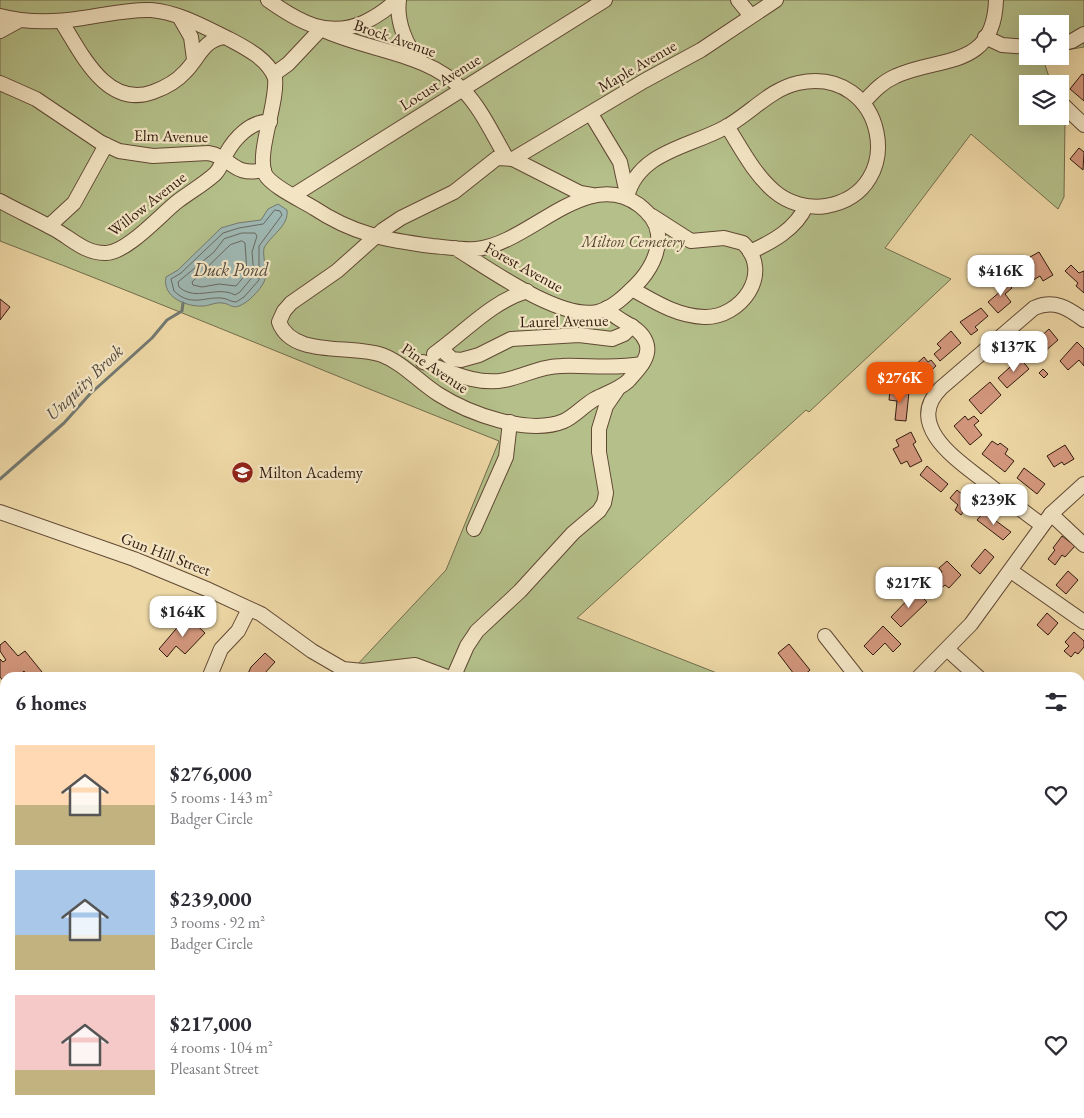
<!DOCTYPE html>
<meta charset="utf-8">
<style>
:root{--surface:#fff;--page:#f2f2f3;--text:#2b2b33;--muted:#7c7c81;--accent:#ea580c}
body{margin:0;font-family:"EB Garamond",serif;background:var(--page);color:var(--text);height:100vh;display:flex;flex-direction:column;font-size:19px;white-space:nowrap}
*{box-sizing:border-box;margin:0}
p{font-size:16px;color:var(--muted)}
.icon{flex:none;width:28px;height:28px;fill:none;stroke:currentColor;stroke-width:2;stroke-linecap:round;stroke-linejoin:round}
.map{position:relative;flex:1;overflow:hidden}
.drawer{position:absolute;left:0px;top:672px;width:1085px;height:446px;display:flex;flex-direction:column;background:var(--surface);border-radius:15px 15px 0 0;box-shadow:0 5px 20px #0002}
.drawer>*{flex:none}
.controls{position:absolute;left:1019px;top:15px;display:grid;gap:10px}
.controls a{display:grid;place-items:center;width:50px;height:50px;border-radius:0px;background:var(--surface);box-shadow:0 5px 20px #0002;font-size:25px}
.price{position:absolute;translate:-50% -42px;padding:0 11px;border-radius:10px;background:#fff;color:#222;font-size:16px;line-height:32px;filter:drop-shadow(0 1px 2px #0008)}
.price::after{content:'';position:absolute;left:50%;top:30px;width:15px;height:11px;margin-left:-8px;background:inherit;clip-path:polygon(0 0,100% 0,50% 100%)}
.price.on{background:var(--accent);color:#fff}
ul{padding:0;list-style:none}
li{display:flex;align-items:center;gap:15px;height:125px;padding:0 15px}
li span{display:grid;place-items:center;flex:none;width:140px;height:100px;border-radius:0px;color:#555}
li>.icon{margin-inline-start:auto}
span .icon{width:60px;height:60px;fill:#fffc;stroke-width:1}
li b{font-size:21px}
h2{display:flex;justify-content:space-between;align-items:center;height:60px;padding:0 15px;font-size:21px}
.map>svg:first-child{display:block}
.green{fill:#b4bf89;stroke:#736c4c}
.water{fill:#9eb7b2;stroke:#737870}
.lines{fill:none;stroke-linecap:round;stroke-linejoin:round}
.shore{stroke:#686860;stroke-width:1}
.stream{stroke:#737870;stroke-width:3}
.building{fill:#d3977d;stroke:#321a0e}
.minor-casing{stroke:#614934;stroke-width:16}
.major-casing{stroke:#321a0e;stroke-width:19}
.path{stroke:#321a0e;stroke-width:2;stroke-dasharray:4 2.5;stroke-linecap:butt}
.minor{stroke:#f3e5c4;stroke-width:14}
.major{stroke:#edd7a5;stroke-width:18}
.labels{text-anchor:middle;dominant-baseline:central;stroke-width:4.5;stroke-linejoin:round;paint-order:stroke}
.street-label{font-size:16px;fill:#321a0e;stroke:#f3e5c4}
.park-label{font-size:16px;font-style:italic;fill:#594c33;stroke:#f3e5c4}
.poi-label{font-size:16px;fill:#321a0e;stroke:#f3e5c4;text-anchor:start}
.water-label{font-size:18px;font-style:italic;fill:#52493f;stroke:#f3e5c4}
</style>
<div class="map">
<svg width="1084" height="1118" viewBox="0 0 1084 1118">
<rect width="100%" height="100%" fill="#edd7a5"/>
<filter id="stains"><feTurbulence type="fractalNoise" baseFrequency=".004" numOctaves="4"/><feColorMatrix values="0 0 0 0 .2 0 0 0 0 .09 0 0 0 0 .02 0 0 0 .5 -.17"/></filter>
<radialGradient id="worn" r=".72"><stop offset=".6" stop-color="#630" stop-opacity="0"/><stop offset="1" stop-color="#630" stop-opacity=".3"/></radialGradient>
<path class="green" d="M 0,0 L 1084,0 L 1084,47 L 1060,51 L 1060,24 L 1028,24 L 1028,56 L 1042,56 L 1049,77 L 1043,84 L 1028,84 L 1028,116 L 1059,116 L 1065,121 L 1064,197 L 1058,209 L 971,134 L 885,248 L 951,279 L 809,412 L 806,410 L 577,618 L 727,677 L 466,677 L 445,670 L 356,666 L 446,570 L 499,441 C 332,375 167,305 0,241 Z"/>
<path class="water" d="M 278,204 L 287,210 C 289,226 271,235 264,248 C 262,259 269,271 264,282 C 260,290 248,303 239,306 C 232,309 229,303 222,303 C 215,302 209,306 203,306 C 186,307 162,297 166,277 L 178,270 L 221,228 L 238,223 L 261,220 L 268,209 Z"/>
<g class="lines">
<g class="shore">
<path d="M 275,210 L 280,211 L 282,215 L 259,246 L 259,280 L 244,297 L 236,302 C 230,302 227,298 221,298 C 203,297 191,307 174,291 L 171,279 L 181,273 L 223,233 L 239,228 L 263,224 Z"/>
<path d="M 242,233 L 255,233 L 257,236 L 252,252 L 254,275 L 240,292 L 235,295 C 217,285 196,302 179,287 L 178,282 L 214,252 L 224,239 Z"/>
<polygon points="242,241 245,243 247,273 236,286 219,284 202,287 193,285 192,282 230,245"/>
</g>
<polyline class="stream" points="0,479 64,423 90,394 152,338 167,320 182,311 183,303"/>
</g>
<g class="building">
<polygon points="1082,74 1084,75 1084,101 1070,89"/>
<polygon points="1079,148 1084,152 1083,170 1070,159"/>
<polygon points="1039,252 1053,275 1043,281 1040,276 1025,285 1020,276 1031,269 1029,265 1034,263 1030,257"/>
<polygon points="1071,265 1079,273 1084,271 1084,293 1076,286 1078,283 1065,271"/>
<polygon points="1003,277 1012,288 1005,294 1011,302 998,313 988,302 1001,291 999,288 1002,285 999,281"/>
<polygon points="0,299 10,307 0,320"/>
<polygon points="981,308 988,316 975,327 978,330 971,335 960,322"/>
<polygon points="1049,329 1058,340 1036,359 1027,349"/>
<polygon points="951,331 961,343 940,361 934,354 941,348 937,344"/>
<polygon points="1077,342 1084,349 1084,366 1079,360 1068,370 1060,361"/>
<polygon points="924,357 928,362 931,360 936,366 915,385 909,378 915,372 912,368"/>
<polygon points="1020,358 1029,369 1007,388 998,378"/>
<polygon points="1043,369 1048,374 1044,378 1039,373"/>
<polygon points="990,382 1001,395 981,414 969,400"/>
<polygon points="890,390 909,392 906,421 895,420 897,401 889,400"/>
<polygon points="965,416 968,420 974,416 979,421 974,425 982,435 970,445 954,426"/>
<polygon points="911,432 916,442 913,444 922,461 910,467 907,461 901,464 893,449 899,446 896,440"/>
<polygon points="992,441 998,445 1000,443 1008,449 1005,454 1014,461 1005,472 982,454"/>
<polygon points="1065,445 1074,459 1064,465 1062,462 1054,467 1047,456"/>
<polygon points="927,466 948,484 941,492 920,475"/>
<polygon points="1024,468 1045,484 1037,494 1017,478"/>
<polygon points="957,490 974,505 967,513 964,511 961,515 955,510 958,505 950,498"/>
<polygon points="984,512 1011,532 1003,540 977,520"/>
<polygon points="1062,536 1075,546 1065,557 1062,555 1055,565 1048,559 1055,550 1053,548"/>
<polygon points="985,549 994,557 980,574 971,566"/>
<polygon points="947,561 961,575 949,588 945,585 936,593 928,586 942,572 939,568"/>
<polygon points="1068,571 1078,580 1066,594 1056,585"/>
<polygon points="916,591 927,602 901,627 891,617"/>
<polygon points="1047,613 1058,623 1048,635 1037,625"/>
<polygon points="187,616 205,633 185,654 176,646 167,657 159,649"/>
<polygon points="883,626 901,644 893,652 885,643 873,655 864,646"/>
<polygon points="1074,632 1084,641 1084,647 1078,654 1075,652 1071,657 1064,651 1069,646 1065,642"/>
<polygon points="5,641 18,656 25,651 42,672 35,678 29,678 24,671 16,678 5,678 5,683 0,677 0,659 3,662 6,660 0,651 0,645"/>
<polygon points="789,644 810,670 801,678 797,678 778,653"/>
<polygon points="265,653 275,662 264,674 271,678 246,678 251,667"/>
<polygon points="1080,881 1084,883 1083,890 1080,889"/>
<polygon points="1080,963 1084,964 1082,975 1084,976 1084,981 1080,991"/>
<polygon points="90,1114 105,1114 108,1118 93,1118"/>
<polygon points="391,1114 406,1114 407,1115 402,1118 393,1118"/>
<polygon points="521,1114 542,1114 546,1115 545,1118 520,1118"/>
<polygon points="635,1114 651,1114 649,1118"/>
<polygon points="707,1114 723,1114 721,1118 705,1118"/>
<polygon points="945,1114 958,1114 956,1118"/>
<polygon points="969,1114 985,1114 983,1118 967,1118"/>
<polygon points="1013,1114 1023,1114 1022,1118 1015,1118 1012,1116"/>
</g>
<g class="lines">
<defs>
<g id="minor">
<path d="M 268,0 C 299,22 328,39 365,22 C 377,16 387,10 396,0"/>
<path d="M 399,0 C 396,21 406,47 421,62"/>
<polyline points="738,0 751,16"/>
<path d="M 0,16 C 26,23 57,22 83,18 C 106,15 128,9 151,10 C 178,12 206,28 229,39 C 246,48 268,59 275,78 C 278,103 256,153 265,174 C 271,186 301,200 314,208 C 353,234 386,240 432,246 C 446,247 462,250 476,249 C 530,244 586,166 639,205 C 648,212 657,222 658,234 C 660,253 649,272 636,285 C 626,295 612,309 597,312 C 559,320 488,268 455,248"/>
<polyline points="180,18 191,37 194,59"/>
<path d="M 61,21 C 81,52 106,109 153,92 C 164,88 177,81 185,72 C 199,58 203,40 224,37"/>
<polyline points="0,31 20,20"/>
<polyline points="985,37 1002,45 1028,47"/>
<polyline points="1060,44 1072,41 1084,34"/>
<path d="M 274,74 L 288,64 L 321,29 C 367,51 427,52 463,90 C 481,108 493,135 506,157"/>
<path d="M 0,83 L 36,99 L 100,142 L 119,151 L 153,156 L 208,153 C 233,157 231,177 264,170"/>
<polyline points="1060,102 1084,125"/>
<path d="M 863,103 C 873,92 882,82 896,76 C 939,56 994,70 996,0"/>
<polyline points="591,114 620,162 627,194"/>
<polyline points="513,159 644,81 701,50 776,0"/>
<polyline points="294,195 605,0"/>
<path d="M 592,195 L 580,193 L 513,159 L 497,158 L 454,192 L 401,218 L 383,230 L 337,271 L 291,303 L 284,311 L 279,322 C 292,358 351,344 382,355 C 403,363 418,381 438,394 C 468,413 528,436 564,421 C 575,416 584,405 595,399 C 606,393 618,390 628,381 C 637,371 652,357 646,342 C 639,324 617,323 607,308"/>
<path d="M 627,197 C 638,152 689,147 724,128 C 749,115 770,89 798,83 C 886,64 910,192 826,206 C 808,209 788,203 774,191 C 754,174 741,148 727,126"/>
<path d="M 0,201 C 18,211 36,219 54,229 C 71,238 84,253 105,253 C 126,254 161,214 178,201 C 190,192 204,184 215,174 C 221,168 222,161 226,154 C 234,139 251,120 270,122"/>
<polyline points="49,226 74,203 106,145"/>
<path d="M 750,252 C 772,242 796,229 806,206"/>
<path d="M 632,289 C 655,302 677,316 704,317 C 741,318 774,273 743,243 L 724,238 L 691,241 L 652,216"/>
<polyline points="441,349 452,359 461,360 479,355 511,339 579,335 612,339 624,334 632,326"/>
<path d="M 434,354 C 465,332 491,302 527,291"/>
<path d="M 423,362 C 449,371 476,386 505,380 C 524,376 541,366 561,366 C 588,365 614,369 642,364"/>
<polyline points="0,512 134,559 209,590 261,614 312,651 343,669 363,671 415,665 450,678"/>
<polyline points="1051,514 1084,545"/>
<path d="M 1042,525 C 1023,511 1003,496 984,481 C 957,460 904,425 941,388 L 1034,308 C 1054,299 1068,308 1084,320"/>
<polyline points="474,529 506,457 510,422"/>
<polyline points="1011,571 1084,622"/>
<polyline points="825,636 858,678"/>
<polyline points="948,650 979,678"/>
<polyline points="209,678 221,649 238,631 249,609"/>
<polyline points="453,678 467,646 477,631 520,591 573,533 599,511 604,503 606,493 599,452 599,429 606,406 617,390"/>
<polyline points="918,678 971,624 1051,514 1084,484"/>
<polyline points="5,745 2,757 5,772"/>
<polyline points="1080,1021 1084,1023"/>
<polyline points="483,1114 484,1118"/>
<polyline points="592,1114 604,1118"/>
<polyline points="901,1114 912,1118"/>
<polyline points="446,1118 454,1114"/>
<polyline points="682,1118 683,1114"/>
<polyline points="815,1118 817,1114"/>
</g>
<g id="major">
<polyline points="0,849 5,858"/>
<polyline points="144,1114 147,1118"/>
</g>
</defs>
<use href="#minor" class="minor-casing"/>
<use href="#major" class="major-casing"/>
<polyline class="path" points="992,1118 994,1114"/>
<use href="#minor" class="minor"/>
<use href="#major" class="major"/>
</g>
<defs>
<symbol id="school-disc" viewBox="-11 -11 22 22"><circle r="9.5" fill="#8f2418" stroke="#f3e5c4"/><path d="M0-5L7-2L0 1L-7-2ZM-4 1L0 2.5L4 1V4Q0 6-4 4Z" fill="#fff"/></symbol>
</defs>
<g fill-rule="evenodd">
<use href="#school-disc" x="230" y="460" width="25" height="25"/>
</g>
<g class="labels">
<g class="street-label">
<text transform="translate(395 38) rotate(19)">Brock Avenue</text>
<text transform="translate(637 66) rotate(-30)">Maple Avenue</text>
<text transform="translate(440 82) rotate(-32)">Locust Avenue</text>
<text transform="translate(171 136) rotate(1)">Elm Avenue</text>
<text transform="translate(147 204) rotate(-38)">Willow Avenue</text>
<text transform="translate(524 267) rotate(29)">Forest Avenue</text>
<text transform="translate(564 321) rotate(-1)">Laurel Avenue</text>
<text transform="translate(435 368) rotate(34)">Pine Avenue</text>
<text transform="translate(166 554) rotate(21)">Gun Hill Street</text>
</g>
<g class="park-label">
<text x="633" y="241">Milton Cemetery</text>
</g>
<g class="poi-label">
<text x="259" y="472">Milton Academy</text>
</g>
<g class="water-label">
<text x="231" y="269">Duck Pond</text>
<text transform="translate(84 382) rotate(-44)">Unquity Brook</text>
</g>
</g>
<rect width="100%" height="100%" filter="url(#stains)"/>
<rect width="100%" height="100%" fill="url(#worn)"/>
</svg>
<div class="controls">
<a><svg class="icon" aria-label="locate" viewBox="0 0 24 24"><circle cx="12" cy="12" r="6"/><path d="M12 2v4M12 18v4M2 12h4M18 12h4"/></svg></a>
<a><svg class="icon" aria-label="layers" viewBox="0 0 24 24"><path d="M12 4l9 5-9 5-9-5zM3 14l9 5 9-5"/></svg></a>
</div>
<b class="price" style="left:1001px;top:297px">$416K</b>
<b class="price" style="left:1014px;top:373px">$137K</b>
<b class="price on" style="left:900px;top:404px">$276K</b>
<b class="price" style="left:994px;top:526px">$239K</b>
<b class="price" style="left:909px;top:609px">$217K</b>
<b class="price" style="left:183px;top:638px">$164K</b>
<section class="drawer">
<h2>6 homes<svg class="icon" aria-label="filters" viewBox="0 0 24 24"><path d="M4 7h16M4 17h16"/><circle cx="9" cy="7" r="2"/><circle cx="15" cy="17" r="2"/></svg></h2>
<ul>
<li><span style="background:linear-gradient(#ffd9b3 60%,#c2b280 0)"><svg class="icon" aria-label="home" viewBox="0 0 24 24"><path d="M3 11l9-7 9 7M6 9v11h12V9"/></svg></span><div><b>$276,000</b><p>5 rooms · 143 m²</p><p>Badger Circle</p></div><svg class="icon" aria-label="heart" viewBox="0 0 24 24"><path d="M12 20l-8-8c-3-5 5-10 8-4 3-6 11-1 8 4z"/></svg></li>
<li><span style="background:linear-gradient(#a9c7e8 65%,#c2b280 0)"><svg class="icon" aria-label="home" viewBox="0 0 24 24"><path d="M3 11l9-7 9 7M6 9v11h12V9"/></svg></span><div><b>$239,000</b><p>3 rooms · 92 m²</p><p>Badger Circle</p></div><svg class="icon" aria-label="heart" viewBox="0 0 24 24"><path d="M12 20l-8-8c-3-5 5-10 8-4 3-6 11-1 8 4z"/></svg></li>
<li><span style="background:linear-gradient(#f6c9c9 75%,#c2b280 0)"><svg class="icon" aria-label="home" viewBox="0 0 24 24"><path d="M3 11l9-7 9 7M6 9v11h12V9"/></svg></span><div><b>$217,000</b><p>4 rooms · 104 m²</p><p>Pleasant Street</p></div><svg class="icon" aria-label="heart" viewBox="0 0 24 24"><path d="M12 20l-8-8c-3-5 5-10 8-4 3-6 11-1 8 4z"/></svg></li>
</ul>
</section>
</div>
